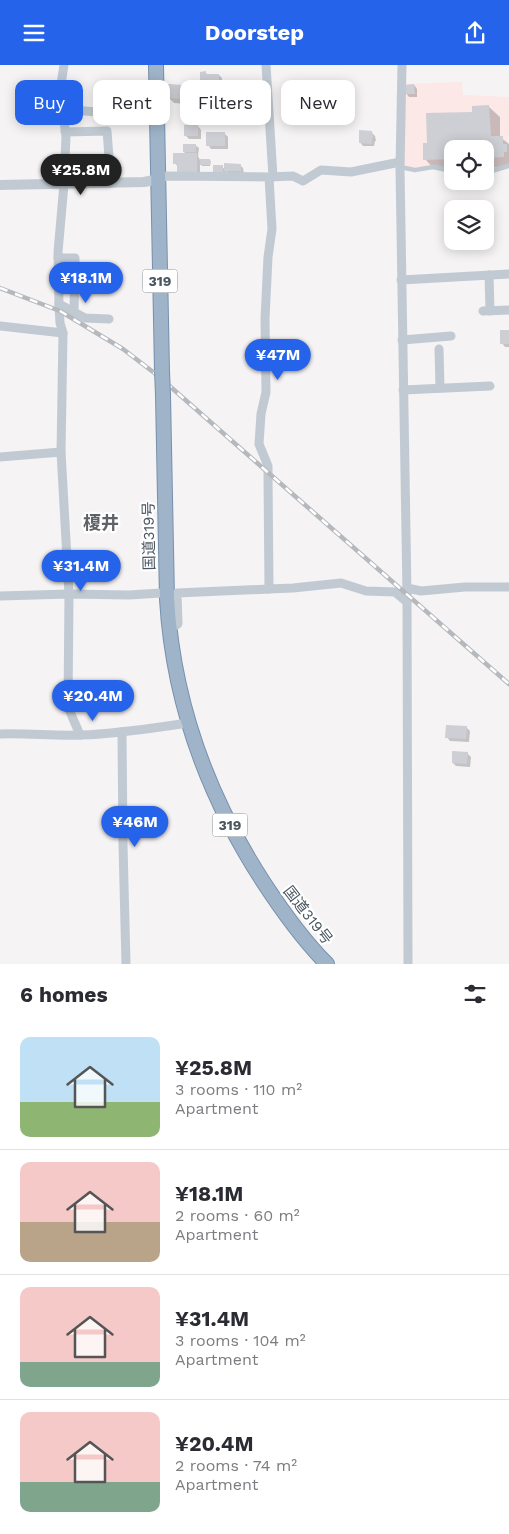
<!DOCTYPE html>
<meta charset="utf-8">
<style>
:root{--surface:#fff;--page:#f7f7f7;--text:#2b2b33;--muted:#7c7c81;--line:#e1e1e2;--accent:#2563eb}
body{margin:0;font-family:"Work Sans","Noto Sans JP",sans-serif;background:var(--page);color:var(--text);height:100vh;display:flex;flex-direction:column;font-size:19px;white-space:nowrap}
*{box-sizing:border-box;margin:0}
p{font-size:16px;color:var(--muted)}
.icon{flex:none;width:28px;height:28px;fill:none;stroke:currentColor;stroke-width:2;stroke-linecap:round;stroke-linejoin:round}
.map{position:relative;height:899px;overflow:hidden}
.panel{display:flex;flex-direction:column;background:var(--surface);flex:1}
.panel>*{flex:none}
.hud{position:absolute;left:15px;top:15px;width:480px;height:45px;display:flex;gap:10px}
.fabs{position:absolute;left:444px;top:75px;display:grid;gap:10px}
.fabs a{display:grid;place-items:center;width:50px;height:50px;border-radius:10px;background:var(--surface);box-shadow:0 2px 12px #0003;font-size:25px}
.price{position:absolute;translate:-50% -42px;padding:0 11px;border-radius:18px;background:var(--accent);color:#fff;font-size:16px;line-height:32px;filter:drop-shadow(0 1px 2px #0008)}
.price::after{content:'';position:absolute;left:50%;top:30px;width:15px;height:11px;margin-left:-8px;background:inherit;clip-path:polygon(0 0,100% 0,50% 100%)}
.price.on{background:#222;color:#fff}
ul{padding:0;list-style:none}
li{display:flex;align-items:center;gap:15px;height:125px;padding:0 20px}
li+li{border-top:1px solid var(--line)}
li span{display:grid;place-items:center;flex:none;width:140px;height:100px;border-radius:10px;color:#555}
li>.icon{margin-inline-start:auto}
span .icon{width:60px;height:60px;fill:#fffc;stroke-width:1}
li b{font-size:21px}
h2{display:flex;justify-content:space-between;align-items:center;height:60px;padding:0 20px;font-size:21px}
.pill{padding:0 18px;border-radius:10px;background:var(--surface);box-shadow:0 2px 12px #0003;font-size:18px;line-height:45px}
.pill.on{background:var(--accent);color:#fff}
header{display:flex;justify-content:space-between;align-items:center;height:65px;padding:0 20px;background:var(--accent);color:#fff;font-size:22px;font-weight:700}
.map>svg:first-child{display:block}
.medical{fill:#fce8e6}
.shadow{fill:#0003}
.building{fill:#cdcfd5}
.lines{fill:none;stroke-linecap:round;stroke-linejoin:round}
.trunk-casing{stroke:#7690ad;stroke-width:16}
.service{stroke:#c1cad2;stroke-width:4.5}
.minor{stroke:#c1cad2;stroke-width:9}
.tertiary{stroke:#c1cad2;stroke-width:10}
.trunk{stroke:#9fb4c9;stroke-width:14}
.rail-casing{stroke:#b5b8bd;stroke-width:4.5}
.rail{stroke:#fff;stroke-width:2.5;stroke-dasharray:8;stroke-linecap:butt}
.trunk-bridge-casing{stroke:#7690ad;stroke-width:16;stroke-linecap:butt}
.trunk-bridge{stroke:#9fb4c9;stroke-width:14}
.labels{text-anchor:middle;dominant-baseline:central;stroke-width:4.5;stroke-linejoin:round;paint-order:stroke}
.shield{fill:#fff;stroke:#808990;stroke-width:1}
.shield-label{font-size:14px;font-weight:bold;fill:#4a5661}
.street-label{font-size:15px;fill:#4a5661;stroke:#fff}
.quarter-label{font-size:18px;font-weight:bold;fill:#5f6368;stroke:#fff}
</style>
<header><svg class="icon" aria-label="menu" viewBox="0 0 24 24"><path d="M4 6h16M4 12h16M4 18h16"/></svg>Doorstep<svg class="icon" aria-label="share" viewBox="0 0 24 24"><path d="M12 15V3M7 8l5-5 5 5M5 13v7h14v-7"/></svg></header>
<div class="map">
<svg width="509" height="899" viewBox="0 0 509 899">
<rect width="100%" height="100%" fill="#f5f3f3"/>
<polygon class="medical" points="462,17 463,30 509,32 509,71 508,71 509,98 485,104 485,84 452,84 452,103 436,99 417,102 409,102 402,98 404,19"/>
<g class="shadow">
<polygon points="206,8 209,11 219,10 222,13 222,22 205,23 202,20"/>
<polygon points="414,20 417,24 417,32 409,32 406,28"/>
<polygon points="199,22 204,27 203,40 174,38 169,33"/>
<polygon points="489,42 500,52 500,72 509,79 509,102 485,103 485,84 452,84 452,104 435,105 425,94 429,79 473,48"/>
<polygon points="198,61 201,65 201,74 189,74 185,70"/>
<polygon points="371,67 375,71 376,76 375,76 374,81 363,81 360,77"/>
<polygon points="225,69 228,72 228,84 211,84 208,80"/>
<polygon points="195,80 199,83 198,91 200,95 209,95 211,96 210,101 202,101 200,98 200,111 178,102 175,98 187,90 184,87"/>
<polygon points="240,100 243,103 244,109 229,109 226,106 226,113 218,113 222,102 226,105"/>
<polygon points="509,267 509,282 505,282 502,278"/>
<polygon points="466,662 470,666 469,677 450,676 447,672"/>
<polygon points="467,688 471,692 470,702 456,701 453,698"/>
</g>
<g class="building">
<polygon points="206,6 206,9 219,9 219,20 200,21 200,7"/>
<polygon points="168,19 199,21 199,35 167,33"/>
<polygon points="414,19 415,29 404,29 405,20"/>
<polygon points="489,40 491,71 503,71 503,79 507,79 507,87 504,87 504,92 485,93 485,84 452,84 452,94 423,95 423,78 427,78 426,48 472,47 472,41"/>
<rect x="184" y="60" width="14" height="11"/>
<polygon points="359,65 372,66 373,73 372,73 372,79 359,78"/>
<rect x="206" y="67" width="19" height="14"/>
<rect x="183" y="79" width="13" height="8"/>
<polygon points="173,88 197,88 197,109 177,108 177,99 173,99"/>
<rect x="200" y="94" width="10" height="6"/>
<polygon points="224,98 241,99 241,106 224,106"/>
<rect x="213" y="100" width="10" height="10"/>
<rect x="500" y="265" width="9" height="14"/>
<polygon points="446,660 467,661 466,674 445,673"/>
<polygon points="452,686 468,687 467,699 452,698"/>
</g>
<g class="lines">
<defs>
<g id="trunk">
<polyline points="156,0 162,306"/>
<path d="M 163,330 L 167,534 C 173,637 208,732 264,818 C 283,847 303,875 327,899"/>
</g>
</defs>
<use href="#trunk" class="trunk-casing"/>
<g class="service">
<polyline points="400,102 415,105 433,102 452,106"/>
<polyline points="485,108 509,101"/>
</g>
<g class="minor">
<polyline points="64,0 60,26 66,71 64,119 58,187 59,242 60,258 63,268 61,387 69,529 68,642 80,670"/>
<polyline points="266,0 273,112"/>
<polyline points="402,0 400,103 407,529 408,899"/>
<polyline points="62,44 108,48"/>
<polyline points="65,67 107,66 111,118"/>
<polyline points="269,112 293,111 303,116 321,105 351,107 400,97"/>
<polyline points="159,114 166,111 269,112 272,164 268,192 265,254 266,327 261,349 259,379 268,401 268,410 269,524 293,523 341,518 366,526 395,527 407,537"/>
<polyline points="58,193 75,193 74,247"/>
<polyline points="489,210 490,246"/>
<polyline points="401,215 509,209"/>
<polyline points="59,239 85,253 109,254"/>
<polyline points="483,246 509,245"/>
<polyline points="0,261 63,268"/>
<polyline points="402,275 451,271"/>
<polyline points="439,284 440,323"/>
<polyline points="403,325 490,321"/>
<polyline points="0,392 61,387"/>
<polyline points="407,523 421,526 465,522 509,522"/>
<polyline points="0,531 69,529 129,530 161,528"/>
<polyline points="169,564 178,559 177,528 269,524"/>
<polyline points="122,667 123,780 126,899"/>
<path d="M 0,669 C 27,668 54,671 81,670 C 117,669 153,663 188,658"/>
</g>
<polyline class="tertiary" points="0,120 144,117 159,114"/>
<use href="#trunk" class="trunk"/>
<defs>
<polyline id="rail" points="0,223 60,246 123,284 157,310 509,619"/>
</defs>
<use href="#rail" class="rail-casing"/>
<use href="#rail" class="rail"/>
<defs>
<polyline id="trunk-bridge" points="162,306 163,330"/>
</defs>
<use href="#trunk-bridge" class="trunk-bridge-casing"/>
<use href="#trunk-bridge" class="trunk-bridge"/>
</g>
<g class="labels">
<g class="shield">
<rect x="142.5" y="204.5" width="35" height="23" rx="4"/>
<rect x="212.5" y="748.5" width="35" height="23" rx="4"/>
</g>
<g class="shield-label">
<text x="160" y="216">319</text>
<text x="230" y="760">319</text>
</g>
<g class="street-label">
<text transform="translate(149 471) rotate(-91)">国道319号</text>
<text transform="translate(308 850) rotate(52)">国道319号</text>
</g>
<g class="quarter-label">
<text x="101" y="457">榎井</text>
</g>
</g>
</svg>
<div class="fabs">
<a><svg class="icon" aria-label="locate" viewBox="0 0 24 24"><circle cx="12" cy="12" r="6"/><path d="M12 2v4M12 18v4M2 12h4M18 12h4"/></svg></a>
<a><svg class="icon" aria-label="layers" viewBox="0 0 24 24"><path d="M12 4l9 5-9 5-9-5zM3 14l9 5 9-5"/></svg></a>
</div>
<b class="price on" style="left:81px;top:131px">¥25.8M</b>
<b class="price" style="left:86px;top:239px">¥18.1M</b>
<b class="price" style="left:278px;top:316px">¥47M</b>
<b class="price" style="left:81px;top:527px">¥31.4M</b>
<b class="price" style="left:93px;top:657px">¥20.4M</b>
<b class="price" style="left:135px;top:783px">¥46M</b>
<div class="hud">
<a class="pill on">Buy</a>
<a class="pill">Rent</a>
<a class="pill">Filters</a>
<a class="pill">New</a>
</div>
</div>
<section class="panel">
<h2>6 homes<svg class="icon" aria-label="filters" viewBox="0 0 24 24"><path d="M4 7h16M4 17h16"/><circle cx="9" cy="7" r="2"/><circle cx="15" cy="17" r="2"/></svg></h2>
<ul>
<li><span style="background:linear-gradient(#bfe0f5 65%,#8fb573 0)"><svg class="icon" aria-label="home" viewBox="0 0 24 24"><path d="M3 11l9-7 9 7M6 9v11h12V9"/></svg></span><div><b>¥25.8M</b><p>3 rooms · 110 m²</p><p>Apartment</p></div></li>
<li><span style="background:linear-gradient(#f6c9c9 60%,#b9a48a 0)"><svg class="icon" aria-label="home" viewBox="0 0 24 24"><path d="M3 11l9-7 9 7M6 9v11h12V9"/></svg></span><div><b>¥18.1M</b><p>2 rooms · 60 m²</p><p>Apartment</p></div></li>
<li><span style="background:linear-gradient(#f6c9c9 75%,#7fa58c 0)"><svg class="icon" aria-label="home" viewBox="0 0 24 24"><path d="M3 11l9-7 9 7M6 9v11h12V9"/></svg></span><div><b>¥31.4M</b><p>3 rooms · 104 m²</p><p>Apartment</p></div></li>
<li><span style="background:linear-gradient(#f6c9c9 70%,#7fa58c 0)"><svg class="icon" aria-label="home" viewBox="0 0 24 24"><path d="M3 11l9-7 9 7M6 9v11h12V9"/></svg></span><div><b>¥20.4M</b><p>2 rooms · 74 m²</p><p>Apartment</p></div></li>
</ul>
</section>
